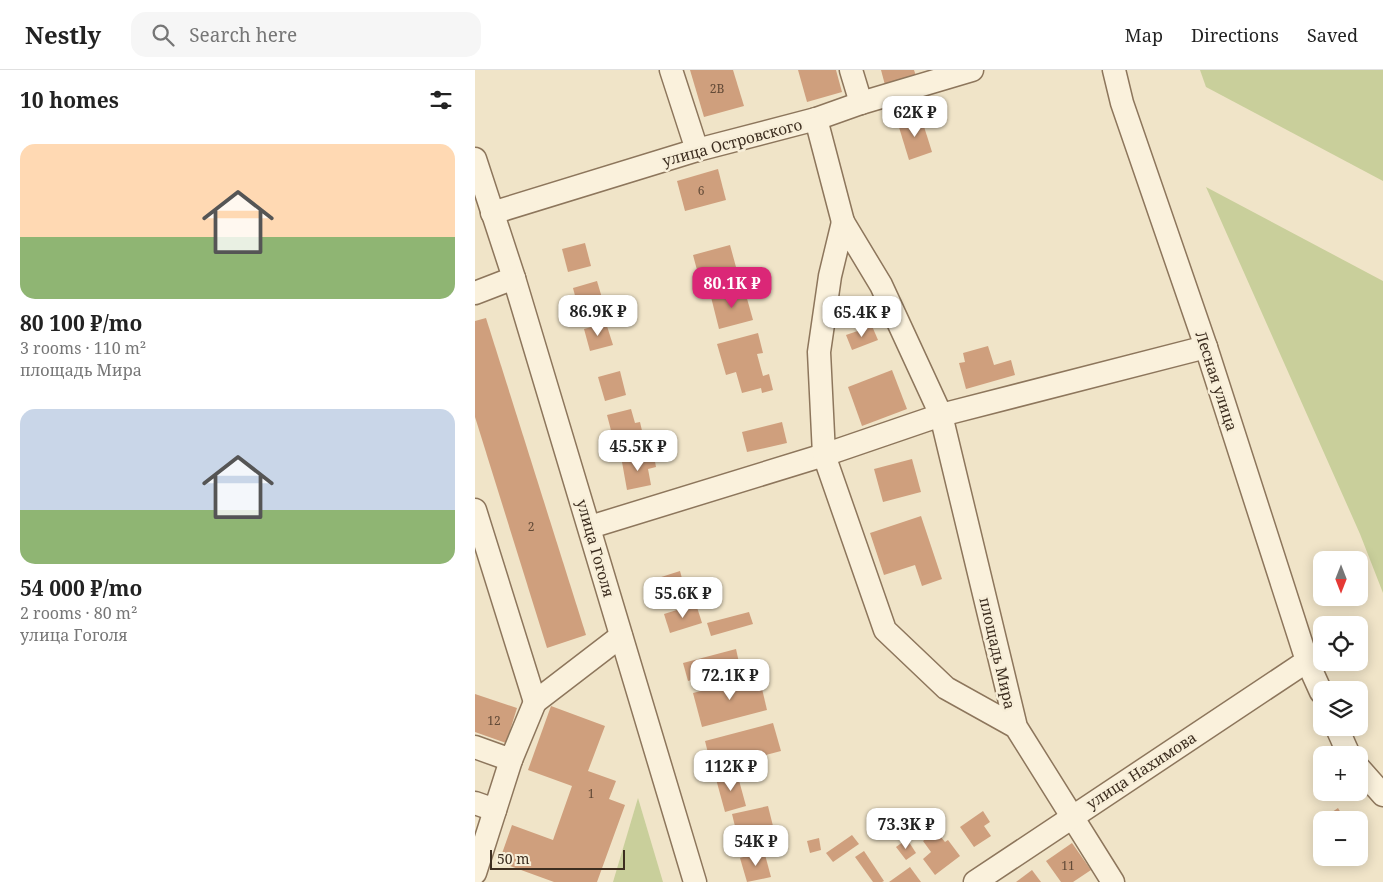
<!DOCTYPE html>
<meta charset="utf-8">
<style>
:root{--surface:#fff;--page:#f6f6f6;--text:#222;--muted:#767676;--line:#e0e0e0;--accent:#db2777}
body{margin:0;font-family:"Noto Serif",serif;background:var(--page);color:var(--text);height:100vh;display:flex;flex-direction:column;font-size:19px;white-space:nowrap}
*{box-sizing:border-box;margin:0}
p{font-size:16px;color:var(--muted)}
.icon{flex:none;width:28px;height:28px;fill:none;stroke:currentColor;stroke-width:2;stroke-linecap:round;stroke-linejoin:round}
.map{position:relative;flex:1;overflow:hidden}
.panel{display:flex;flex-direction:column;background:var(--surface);width:475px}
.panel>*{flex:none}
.needle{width:32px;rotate:180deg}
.fabs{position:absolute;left:838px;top:481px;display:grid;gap:10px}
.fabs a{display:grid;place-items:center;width:55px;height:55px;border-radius:10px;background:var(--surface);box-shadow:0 2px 12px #0003;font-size:25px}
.scale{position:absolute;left:15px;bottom:12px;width:135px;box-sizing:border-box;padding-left:5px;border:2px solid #3d2e20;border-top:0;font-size:14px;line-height:18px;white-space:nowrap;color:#3d2e20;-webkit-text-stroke:4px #f7eed8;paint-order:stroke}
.price{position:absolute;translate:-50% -42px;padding:0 11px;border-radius:10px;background:#fff;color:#222;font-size:16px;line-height:32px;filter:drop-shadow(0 1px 2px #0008)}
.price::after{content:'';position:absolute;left:50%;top:30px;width:15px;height:11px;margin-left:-8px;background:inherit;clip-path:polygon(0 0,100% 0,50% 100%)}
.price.current{background:var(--accent);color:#fff}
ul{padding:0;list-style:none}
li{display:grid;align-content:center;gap:10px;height:265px;padding:0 20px}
li span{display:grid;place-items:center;height:155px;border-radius:15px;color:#555}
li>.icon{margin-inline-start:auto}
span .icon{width:90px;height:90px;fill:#fffc;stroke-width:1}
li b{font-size:21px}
h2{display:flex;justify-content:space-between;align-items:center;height:60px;padding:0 20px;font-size:21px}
header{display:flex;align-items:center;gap:30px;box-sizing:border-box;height:70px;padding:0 25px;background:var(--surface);border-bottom:1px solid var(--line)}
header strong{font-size:24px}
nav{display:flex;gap:28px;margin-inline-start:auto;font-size:18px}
.search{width:350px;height:45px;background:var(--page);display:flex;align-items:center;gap:12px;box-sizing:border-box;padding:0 18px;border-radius:15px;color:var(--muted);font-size:19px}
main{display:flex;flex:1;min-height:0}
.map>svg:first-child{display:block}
.green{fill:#c9cf9b}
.building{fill:#cf9f7d}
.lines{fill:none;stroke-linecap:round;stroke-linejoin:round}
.minor-casing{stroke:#8d765c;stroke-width:25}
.minor{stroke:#faf1dc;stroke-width:22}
.labels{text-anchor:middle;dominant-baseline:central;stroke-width:5;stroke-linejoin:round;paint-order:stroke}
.number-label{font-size:12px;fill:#624a37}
.street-label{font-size:15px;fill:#3d2e20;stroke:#f7eed8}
</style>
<header>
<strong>Nestly</strong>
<div class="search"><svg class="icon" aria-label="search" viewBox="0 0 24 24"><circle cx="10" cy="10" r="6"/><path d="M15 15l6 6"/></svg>Search here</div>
<nav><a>Map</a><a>Directions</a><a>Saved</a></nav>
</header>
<main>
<section class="panel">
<h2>10 homes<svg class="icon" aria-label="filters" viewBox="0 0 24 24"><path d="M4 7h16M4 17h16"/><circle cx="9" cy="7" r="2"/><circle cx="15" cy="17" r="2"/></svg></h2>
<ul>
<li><span style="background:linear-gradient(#ffd9b3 60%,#8fb573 0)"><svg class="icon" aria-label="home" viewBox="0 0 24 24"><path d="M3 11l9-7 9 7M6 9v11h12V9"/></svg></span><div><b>80 100 ₽/mo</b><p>3 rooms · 110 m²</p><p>площадь Мира</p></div></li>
<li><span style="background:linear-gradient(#c9d6e8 65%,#8fb573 0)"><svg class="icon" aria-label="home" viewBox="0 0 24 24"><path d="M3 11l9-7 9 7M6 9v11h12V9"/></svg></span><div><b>54 000 ₽/mo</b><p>2 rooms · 80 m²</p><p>улица Гоголя</p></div></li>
</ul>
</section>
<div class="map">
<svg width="908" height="812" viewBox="0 0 908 812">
<rect width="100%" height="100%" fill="#f0e4c8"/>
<g class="green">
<polygon points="725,0 908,0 908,111 731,17"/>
<polygon points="731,117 908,211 908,523 885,464"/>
<polygon points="163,728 188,812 138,812"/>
</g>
<g class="building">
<polygon points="215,0 258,0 269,36 229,47"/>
<polygon points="323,0 361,0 367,22 332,32"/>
<polygon points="406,0 439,0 441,6 410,15"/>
<polygon points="446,47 457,82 434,90 423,54"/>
<polygon points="243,99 251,130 210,141 202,111"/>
<polygon points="110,173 116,196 93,202 87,179"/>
<polygon points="255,175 264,208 233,216 229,198 222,200 218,185"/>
<polygon points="122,211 130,238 105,245 98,218"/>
<polygon points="269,218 278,250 244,259 236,227"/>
<polygon points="11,248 111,565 72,578 0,347 0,251"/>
<polygon points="131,253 138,275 115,281 109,259"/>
<polygon points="397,256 403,270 377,280 371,265"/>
<polygon points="283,263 288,283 282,284 288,306 294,304 298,320 287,323 286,318 267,323 261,302 251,305 242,274"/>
<polygon points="513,276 519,295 536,290 540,305 491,319 484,293 490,292 488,283"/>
<polygon points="417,300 432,339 387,356 373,317"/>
<polygon points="145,301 151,325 130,331 123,307"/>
<polygon points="156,339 160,353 165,352 168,365 139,372 132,345"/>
<polygon points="307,352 312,373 272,382 267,362"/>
<polygon points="179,386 181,397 173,399 176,415 152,420 147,392"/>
<polygon points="437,389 446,422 408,432 399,399"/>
<polygon points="446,446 467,509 447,516 440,495 409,505 395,463"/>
<polygon points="205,501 211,523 186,530 180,509"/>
<polygon points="221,534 227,553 195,563 189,544"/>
<polygon points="274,542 278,554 236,566 232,553"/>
<polygon points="261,579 265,597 213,611 208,593"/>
<polygon points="284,606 292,640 227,657 218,623"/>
<polygon points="0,624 42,638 31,673 0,662"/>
<polygon points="76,636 130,656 113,701 141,711 134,729 150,735 122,812 79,812 24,792 37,755 78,770 97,716 53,700"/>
<polygon points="298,653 306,681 237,699 230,671"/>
<polygon points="262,703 271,736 250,742 241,709"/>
<polygon points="293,736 301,768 265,777 257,744"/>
<polygon points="863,738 870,750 846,750 846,761 841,753"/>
<polygon points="508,741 515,752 509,756 516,766 499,777 485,757"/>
<polygon points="461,761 470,772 473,770 485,786 460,805 448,789 456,782 448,771"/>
<polygon points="377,765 384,774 358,792 351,783"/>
<polygon points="344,768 346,780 335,783 332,771"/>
<polygon points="432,769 441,783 431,790 421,777"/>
<polygon points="597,773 616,800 598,812 586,812 571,791"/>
<polygon points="289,781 296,807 272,812 265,788"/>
<polygon points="389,781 409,811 407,812 398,812 380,787"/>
<polygon points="435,797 446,812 414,812"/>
<polygon points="557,800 566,812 541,812"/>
</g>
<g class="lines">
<defs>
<g id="minor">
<polyline points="196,0 222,80"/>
<polyline points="376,0 386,33"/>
<polyline points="639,0 647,33 731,277 832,591 846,622"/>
<polyline points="341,49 368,152"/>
<polyline points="0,89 39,208 220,812"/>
<polyline points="17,143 222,80 341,49 386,33 497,0"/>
<polyline points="0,223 39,208"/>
<polyline points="0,440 60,632 146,566"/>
<polyline points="115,457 349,385 466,345 731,277"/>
<polyline points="541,657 471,618 410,560 349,385 344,282 355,206 368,152 406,215 466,345 541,657 638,812"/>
<polyline points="862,658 874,685"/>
<polyline points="0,677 36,690 60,632"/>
<polyline points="884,698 908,725"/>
<polyline points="0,733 20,740"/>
<polyline points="0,803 36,690"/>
<polyline points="500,812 832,591"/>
</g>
</defs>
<use href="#minor" class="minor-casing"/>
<use href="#minor" class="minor"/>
</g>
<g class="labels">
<g class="number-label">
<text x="242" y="18">2В</text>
<text x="226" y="120">6</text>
<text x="56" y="456">2</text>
<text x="19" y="650">12</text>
<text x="116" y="723">1</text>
<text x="593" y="795">11</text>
</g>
<g class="street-label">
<text transform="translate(257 72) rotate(-15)">улица Островского</text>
<text transform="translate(742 311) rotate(72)">Лесная улица</text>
<text transform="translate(121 478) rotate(74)">улица Гоголя</text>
<text transform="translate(523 583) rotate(77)">площадь Мира</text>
<text transform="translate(666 700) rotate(-33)">улица Нахимова</text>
</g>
</g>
</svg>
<div class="fabs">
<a><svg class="needle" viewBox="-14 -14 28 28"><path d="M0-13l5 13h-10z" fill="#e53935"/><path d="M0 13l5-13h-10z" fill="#767676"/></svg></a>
<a><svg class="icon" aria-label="locate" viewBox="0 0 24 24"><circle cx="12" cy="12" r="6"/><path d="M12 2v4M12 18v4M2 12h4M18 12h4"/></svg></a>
<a><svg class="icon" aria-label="layers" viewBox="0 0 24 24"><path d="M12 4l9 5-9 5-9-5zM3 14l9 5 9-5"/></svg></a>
<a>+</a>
<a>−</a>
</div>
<div class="scale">50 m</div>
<b class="price" style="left:440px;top:68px">62K ₽</b>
<b class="price current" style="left:257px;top:239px">80.1K ₽</b>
<b class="price" style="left:123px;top:267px">86.9K ₽</b>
<b class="price" style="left:387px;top:268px">65.4K ₽</b>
<b class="price" style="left:163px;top:402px">45.5K ₽</b>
<b class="price" style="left:208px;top:549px">55.6K ₽</b>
<b class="price" style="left:255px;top:631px">72.1K ₽</b>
<b class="price" style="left:256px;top:722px">112K ₽</b>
<b class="price" style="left:431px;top:780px">73.3K ₽</b>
<b class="price" style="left:281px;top:797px">54K ₽</b>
</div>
</main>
